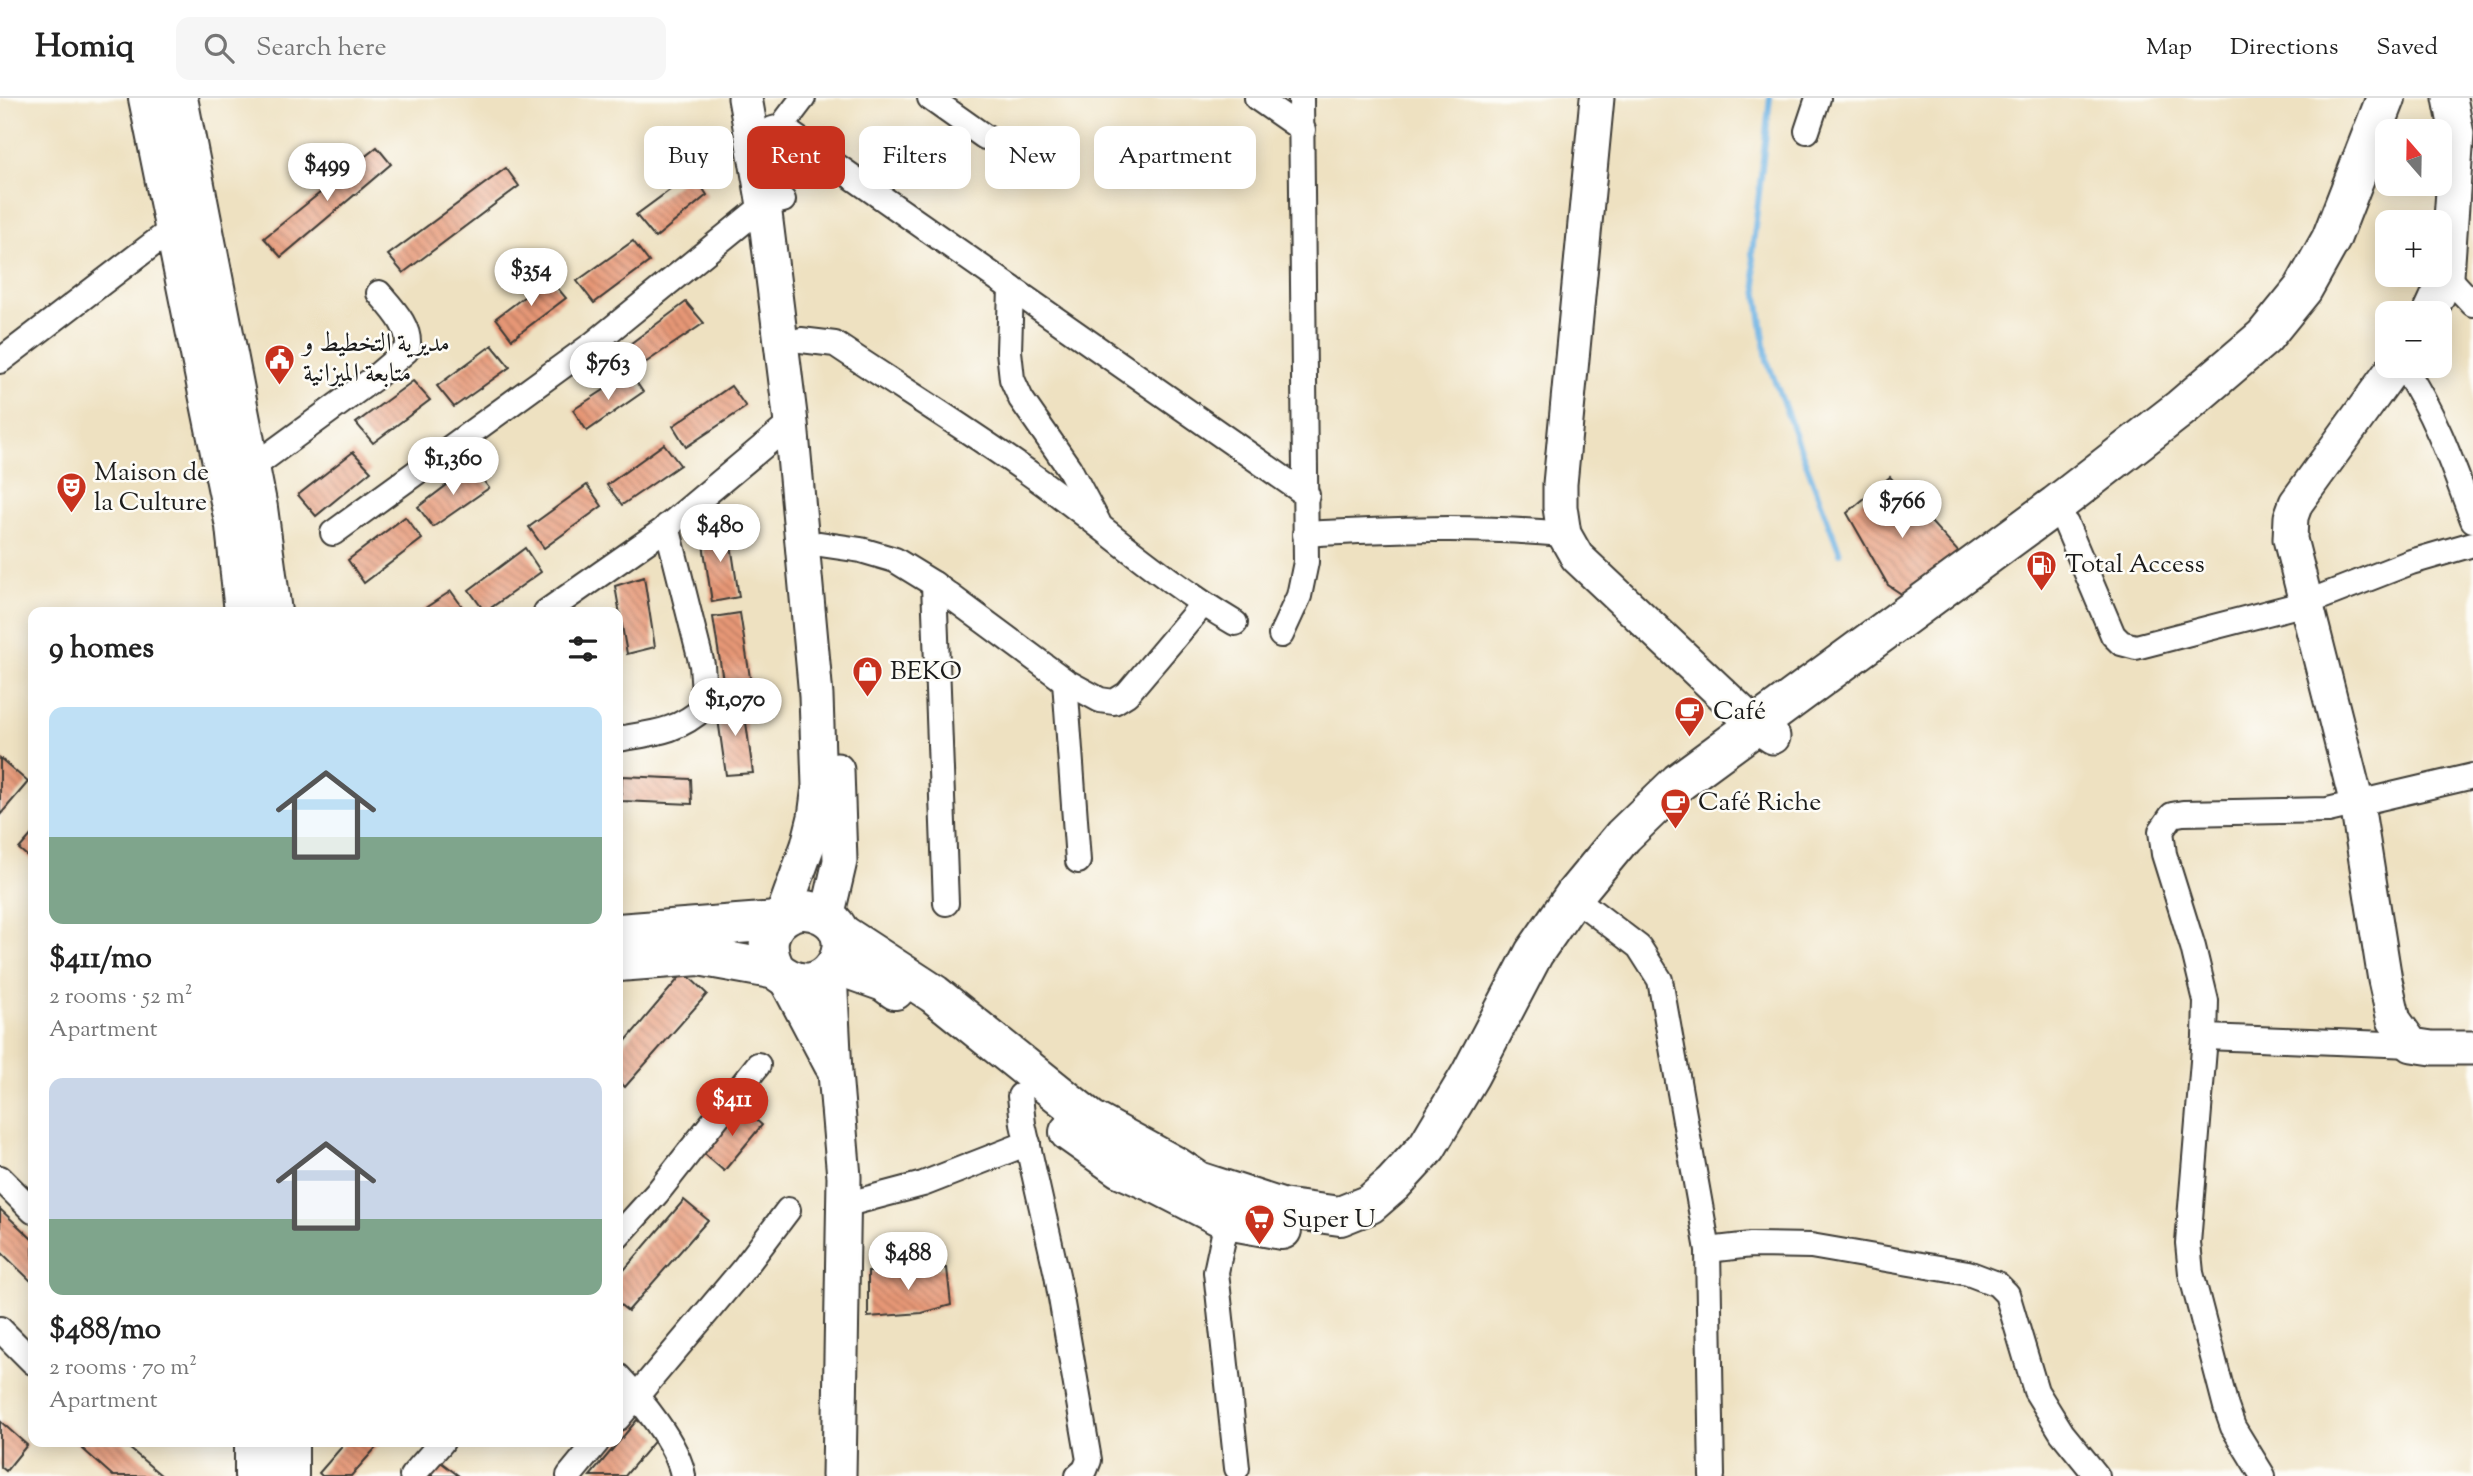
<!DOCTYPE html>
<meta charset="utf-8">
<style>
:root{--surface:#fff;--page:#f6f6f6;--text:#222;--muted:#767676;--line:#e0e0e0;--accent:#c8321e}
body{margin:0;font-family:"Sorts Mill Goudy",Amiri,serif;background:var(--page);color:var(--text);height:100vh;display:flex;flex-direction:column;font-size:26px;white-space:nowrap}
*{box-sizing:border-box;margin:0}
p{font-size:23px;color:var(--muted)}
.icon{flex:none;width:38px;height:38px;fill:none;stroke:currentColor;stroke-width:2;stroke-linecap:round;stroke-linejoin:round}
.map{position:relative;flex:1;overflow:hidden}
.drawer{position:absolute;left:28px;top:509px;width:595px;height:840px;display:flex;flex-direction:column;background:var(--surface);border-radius:14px;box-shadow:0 4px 18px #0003}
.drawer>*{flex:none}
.top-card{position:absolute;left:644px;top:28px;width:665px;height:63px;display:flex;gap:14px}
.needle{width:46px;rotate:340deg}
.buttons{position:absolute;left:2375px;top:21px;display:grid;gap:14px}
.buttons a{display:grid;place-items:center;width:77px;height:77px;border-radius:14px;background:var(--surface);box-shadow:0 4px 18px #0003;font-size:35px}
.price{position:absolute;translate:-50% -60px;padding:0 16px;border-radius:24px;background:#fff;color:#222;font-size:23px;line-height:46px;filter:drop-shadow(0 2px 4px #0008)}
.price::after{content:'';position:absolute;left:50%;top:42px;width:21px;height:16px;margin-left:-10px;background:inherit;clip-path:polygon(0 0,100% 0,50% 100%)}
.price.current{background:var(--accent);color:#fff}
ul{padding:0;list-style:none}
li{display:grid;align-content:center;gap:14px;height:371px;padding:0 21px}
li span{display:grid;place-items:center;height:217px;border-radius:14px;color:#555}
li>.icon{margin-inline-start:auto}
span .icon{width:126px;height:126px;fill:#fffc;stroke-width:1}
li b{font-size:30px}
h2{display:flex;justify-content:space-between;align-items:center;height:84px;padding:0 21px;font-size:30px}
.tag{padding:0 24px;border-radius:14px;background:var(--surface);box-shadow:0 4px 18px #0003;font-size:24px;line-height:63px}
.tag.current{background:var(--accent);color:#fff}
header{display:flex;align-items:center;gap:42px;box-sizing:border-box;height:98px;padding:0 35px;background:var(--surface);border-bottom:2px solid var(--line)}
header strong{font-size:33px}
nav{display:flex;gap:38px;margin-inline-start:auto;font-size:24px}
.search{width:490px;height:63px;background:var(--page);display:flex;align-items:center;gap:18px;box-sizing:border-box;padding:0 24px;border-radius:14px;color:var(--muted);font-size:26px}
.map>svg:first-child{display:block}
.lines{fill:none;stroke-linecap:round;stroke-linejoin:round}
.stream{stroke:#6db2e3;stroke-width:6}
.building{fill:url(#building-back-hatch)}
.street-casing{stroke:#3c3a35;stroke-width:28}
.secondary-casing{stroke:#3c3a35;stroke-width:37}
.primary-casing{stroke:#3c3a35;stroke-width:42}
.street{stroke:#fff;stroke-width:24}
.secondary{stroke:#fff;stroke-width:33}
.primary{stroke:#fff;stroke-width:38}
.labels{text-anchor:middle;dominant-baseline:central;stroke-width:5;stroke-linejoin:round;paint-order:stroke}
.poi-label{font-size:26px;fill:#1c1c1c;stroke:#fdfcf7;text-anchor:start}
</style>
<header>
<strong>Homiq</strong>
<div class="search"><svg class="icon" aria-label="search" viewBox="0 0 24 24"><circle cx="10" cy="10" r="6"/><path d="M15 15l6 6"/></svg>Search here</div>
<nav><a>Map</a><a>Directions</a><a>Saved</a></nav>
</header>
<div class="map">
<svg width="2473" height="1378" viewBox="0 0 2473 1378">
<defs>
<pattern id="building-back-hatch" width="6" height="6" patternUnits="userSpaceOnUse" patternTransform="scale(1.75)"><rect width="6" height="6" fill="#e69776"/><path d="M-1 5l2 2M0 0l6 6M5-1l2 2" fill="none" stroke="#ba7a60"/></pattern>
</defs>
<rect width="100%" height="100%" fill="#fdfcf7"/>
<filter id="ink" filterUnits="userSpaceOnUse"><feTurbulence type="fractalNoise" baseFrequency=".0143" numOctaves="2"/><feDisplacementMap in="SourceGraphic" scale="14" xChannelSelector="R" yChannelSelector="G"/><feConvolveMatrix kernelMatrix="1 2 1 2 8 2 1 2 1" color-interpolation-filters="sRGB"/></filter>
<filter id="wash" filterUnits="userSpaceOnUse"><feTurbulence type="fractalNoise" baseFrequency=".00686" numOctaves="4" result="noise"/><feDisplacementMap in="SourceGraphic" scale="28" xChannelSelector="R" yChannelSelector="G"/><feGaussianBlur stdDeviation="1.57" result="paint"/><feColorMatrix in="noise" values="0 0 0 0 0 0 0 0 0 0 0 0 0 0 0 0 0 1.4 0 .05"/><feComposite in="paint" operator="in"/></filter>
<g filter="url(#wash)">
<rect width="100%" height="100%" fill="#eee1c1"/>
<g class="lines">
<polyline class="stream" points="1770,0 1752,155 1767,262 1840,455"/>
</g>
<g id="blocks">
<g class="building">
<polygon points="377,49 391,66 281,159 264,140"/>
<polygon points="506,70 519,88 403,175 388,157"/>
<polygon points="693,75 707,97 655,140 636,117"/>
<polygon points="633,143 649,164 594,205 577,183"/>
<polygon points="549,180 566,200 512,241 496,220"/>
<polygon points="686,204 704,225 645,265 630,246"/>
<polygon points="492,247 510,269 454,309 437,288"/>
<polygon points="630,275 643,294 587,333 573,312"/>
<polygon points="413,283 430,302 373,345 356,325"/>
<polygon points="731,288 746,309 686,349 673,328"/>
<polygon points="664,346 680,367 622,407 607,387"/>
<polygon points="353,354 371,373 316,418 298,397"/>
<polygon points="472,368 489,390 433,429 418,409"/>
<polygon points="1890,379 1963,459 1909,501 1888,487 1847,415"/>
<polygon points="587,387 602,408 544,450 529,429"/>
<polygon points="405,419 422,441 364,485 348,462"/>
<polygon points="728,427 739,499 712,504 701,433"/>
<polygon points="525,450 541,474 485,514 469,492"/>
<polygon points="644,479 655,549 627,556 615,488"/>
<polygon points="451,493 466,514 419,514"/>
<polygon points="740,515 751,586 724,589 713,519"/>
<polygon points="743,603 753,675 726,677 716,607"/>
<polygon points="0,660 28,684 0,717"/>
<polygon points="622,678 691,681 692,706 621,703"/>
<polygon points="33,735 33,763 19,751"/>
<polygon points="684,874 707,896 625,989 618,982 618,952"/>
<polygon points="740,1008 762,1027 724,1073 701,1053"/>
<polygon points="684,1102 708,1122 628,1213 618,1205 618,1179"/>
<polygon points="0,1111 33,1142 33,1185 0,1153"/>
<polygon points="947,1170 951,1207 922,1215 868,1219 868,1174"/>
<polygon points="637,1322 658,1339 625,1378 590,1378"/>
<polygon points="0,1323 27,1347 6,1373 0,1368"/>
<polygon points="75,1344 122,1344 162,1378 113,1378"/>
<polygon points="346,1344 381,1344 351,1378 322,1378 319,1375"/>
<polygon points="434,1359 459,1378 419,1378"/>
</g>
</g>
</g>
<g filter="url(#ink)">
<use href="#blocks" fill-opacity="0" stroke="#3c3a35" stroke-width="2"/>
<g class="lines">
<defs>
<g id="street">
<polyline points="930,0 985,39"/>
<polyline points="1257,0 1303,32"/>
<polyline points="781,29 803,0"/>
<polyline points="773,31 781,29 1307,397"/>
<polyline points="1807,33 1818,0"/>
<polyline points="2447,178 2473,206"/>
<polyline points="1011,190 1009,253 1012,281 1021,301 1069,370 1098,424"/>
<path d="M 801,242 L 835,246 C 902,291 971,333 1036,380 C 1103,428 1163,483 1235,525"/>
<polyline points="0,263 175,129"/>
<path d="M 2403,268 C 2435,316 2453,368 2473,422"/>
<path d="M 250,371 L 373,281 L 407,252 C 413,231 392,210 379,195"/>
<polyline points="2066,426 2113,537 2121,545 2136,549 2306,505 2411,464 2473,446"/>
<polyline points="333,435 593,246 764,107 783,102"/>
<path d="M 1305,436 C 1391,431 1478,428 1564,436"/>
<polyline points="820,446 861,452 895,462 934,486 1065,583 1100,602 1114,604 1127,596 1203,506"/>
<polyline points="934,486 946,805"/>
<polyline points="546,514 662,433 791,325"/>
<polyline points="1281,537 1299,498 1306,464 1301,0"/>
<polyline points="1065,583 1078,763"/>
<path d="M 618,641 C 653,635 678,634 705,609 L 702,567 L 667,428"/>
<polyline points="1588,810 1639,849 1660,882 1708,1152 1712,1378"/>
<polyline points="2205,939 2412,947"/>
<polyline points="1020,998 1023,1026 1057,1177 1089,1362 1085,1372 1078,1378"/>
<polyline points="0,1080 33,1113"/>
<polyline points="844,1107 923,1086 1028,1045"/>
<polyline points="1227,1122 1216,1174 1237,1370"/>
<polyline points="618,1138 657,1095 758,967"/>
<polyline points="1708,1152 1751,1147 1811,1148 1968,1175 1997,1186 2007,1196 2036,1293 2062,1335 2097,1378"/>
<polyline points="0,1231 33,1264"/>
<path d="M 618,1278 C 640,1301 678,1346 683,1378"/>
<polyline points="618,1320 745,1169 788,1112"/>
<polyline points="412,1378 442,1344"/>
<polyline points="569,1378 597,1344"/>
<polyline points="2263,1378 2233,1329 2226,1309 2191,1175 2188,1145 2205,939 2206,903 2193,849 2164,756 2161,733 2172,717 2183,715 2328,712 2473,678"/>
</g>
<g id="secondary">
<polyline points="745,0 764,107 791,325 816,598 819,688 815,719 808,747 782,819"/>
<polyline points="1597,0 1560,386 1560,409 1564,436 1577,459 1755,627 1773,639"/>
<polyline points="2430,215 2447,178 2457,36 2450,0"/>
<polyline points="2395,268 2296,405 2291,419 2290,441 2357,706 2385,882 2394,922 2412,947 2432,950 2473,950"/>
<polyline points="827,819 840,763 837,672"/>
<polyline points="830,875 835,975 844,1079 839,1378"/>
<polyline points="785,880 831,967"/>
</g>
<g id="primary">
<polyline points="148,0 235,428 244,514"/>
<polyline points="178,0 258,410 272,514"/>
<polyline points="839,834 934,896 1091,1022 1177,1069 1198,1083 1281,1110 1340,1118 1370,1106 1393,1086 1427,1049 1470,977 1534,855 1575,796 1623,738 1679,684 2056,407 2181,310 2264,239 2303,191 2331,141 2386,0"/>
<polyline points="618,835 777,823"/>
<path d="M 618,864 L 699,858 L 776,872 C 825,914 867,839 823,817 C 813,812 803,810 792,814 C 767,825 763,849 776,872"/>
<polyline points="836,867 884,884 895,892"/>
<polyline points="1069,1034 1120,1070 1161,1088 1227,1122 1282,1132"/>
<polyline points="254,1344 254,1378"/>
<polyline points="289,1344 289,1378"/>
</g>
</defs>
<use href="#street" class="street-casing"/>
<use href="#secondary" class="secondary-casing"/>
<use href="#primary" class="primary-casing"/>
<use href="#street" class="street"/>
<use href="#secondary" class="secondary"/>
<use href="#primary" class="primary"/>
</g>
</g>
<defs>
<symbol id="civic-pin" viewBox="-11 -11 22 30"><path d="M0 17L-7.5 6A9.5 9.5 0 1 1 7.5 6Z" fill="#c8321e" stroke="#fdfcf7"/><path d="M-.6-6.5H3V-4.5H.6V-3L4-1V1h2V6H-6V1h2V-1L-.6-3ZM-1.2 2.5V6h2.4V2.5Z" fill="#fff"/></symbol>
<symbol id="theatre-pin" viewBox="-11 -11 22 30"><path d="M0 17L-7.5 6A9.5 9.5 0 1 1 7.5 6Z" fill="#c8321e" stroke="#fdfcf7"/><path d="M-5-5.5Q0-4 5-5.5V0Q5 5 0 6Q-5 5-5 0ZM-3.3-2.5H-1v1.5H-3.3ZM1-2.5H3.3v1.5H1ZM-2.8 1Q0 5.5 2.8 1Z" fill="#fff"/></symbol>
<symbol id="fuel-pin" viewBox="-11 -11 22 30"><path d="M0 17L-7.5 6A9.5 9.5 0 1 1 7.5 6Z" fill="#c8321e" stroke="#fdfcf7"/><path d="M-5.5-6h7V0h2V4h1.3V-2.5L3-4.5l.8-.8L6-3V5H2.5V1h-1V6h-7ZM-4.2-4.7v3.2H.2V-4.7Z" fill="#fff"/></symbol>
<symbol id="shop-pin" viewBox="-11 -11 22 30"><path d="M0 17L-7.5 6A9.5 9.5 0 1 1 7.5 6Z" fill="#c8321e" stroke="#fdfcf7"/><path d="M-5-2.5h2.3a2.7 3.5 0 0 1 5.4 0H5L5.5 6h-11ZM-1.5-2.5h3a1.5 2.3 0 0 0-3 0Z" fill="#fff"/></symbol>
<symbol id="cafe-pin" viewBox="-11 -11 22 30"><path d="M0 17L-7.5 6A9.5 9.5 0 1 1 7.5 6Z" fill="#c8321e" stroke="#fdfcf7"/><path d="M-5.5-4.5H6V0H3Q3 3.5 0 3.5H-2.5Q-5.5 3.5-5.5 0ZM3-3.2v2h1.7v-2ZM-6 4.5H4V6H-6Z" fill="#fff"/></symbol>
<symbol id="supermarket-pin" viewBox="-11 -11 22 30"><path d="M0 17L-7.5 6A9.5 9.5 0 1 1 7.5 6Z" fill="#c8321e" stroke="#fdfcf7"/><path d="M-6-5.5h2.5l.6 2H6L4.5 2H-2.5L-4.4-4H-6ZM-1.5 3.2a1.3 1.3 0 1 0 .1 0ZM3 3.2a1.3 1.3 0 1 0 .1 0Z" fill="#fff"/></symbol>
</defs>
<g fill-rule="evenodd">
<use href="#civic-pin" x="262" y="244" width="35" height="47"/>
<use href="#theatre-pin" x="54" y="372" width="35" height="47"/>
<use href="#fuel-pin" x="2024" y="450" width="35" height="47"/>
<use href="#shop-pin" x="850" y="556" width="35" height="47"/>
<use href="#cafe-pin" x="1672" y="596" width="35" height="47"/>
<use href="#cafe-pin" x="1658" y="688" width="35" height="47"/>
<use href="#supermarket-pin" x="1242" y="1104" width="35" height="47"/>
</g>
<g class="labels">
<g class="poi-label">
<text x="303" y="246">مديرية التخطيط و<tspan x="303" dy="30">متابعة الميزانية</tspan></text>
<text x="94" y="375">Maison de<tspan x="94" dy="30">la Culture</tspan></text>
<text x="2065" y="467">Total Access</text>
<text x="890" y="574">BEKO</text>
<text x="1713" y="614">Café</text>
<text x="1698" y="705">Café Riche</text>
<text x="1282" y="1122">Super U</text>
</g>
</g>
</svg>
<div class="buttons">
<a><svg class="needle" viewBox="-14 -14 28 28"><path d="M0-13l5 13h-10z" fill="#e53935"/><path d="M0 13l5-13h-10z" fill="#767676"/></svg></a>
<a>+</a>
<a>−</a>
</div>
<b class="price" style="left:327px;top:105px">$499</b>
<b class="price" style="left:531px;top:210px">$354</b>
<b class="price" style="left:608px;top:304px">$763</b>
<b class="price" style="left:453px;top:399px">$1,360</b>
<b class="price" style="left:1902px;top:442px">$766</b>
<b class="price" style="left:720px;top:466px">$480</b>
<b class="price" style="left:735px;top:640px">$1,070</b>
<b class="price current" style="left:732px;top:1040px">$411</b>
<b class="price" style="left:908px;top:1194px">$488</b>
<div class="top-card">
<a class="tag">Buy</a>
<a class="tag current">Rent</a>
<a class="tag">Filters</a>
<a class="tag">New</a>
<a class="tag">Apartment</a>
</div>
<section class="drawer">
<h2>9 homes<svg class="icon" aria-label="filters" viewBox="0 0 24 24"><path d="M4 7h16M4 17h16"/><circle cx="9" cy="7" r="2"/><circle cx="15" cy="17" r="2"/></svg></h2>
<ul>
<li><span style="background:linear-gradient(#bfe0f5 60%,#7fa58c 0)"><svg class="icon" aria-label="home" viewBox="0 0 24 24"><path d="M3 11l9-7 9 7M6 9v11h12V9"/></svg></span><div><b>$411/mo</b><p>2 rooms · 52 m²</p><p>Apartment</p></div></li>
<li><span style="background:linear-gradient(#c9d6e8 65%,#7fa58c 0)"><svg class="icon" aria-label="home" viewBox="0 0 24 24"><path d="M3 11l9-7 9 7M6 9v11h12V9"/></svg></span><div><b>$488/mo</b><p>2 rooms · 70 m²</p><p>Apartment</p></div></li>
</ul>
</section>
</div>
